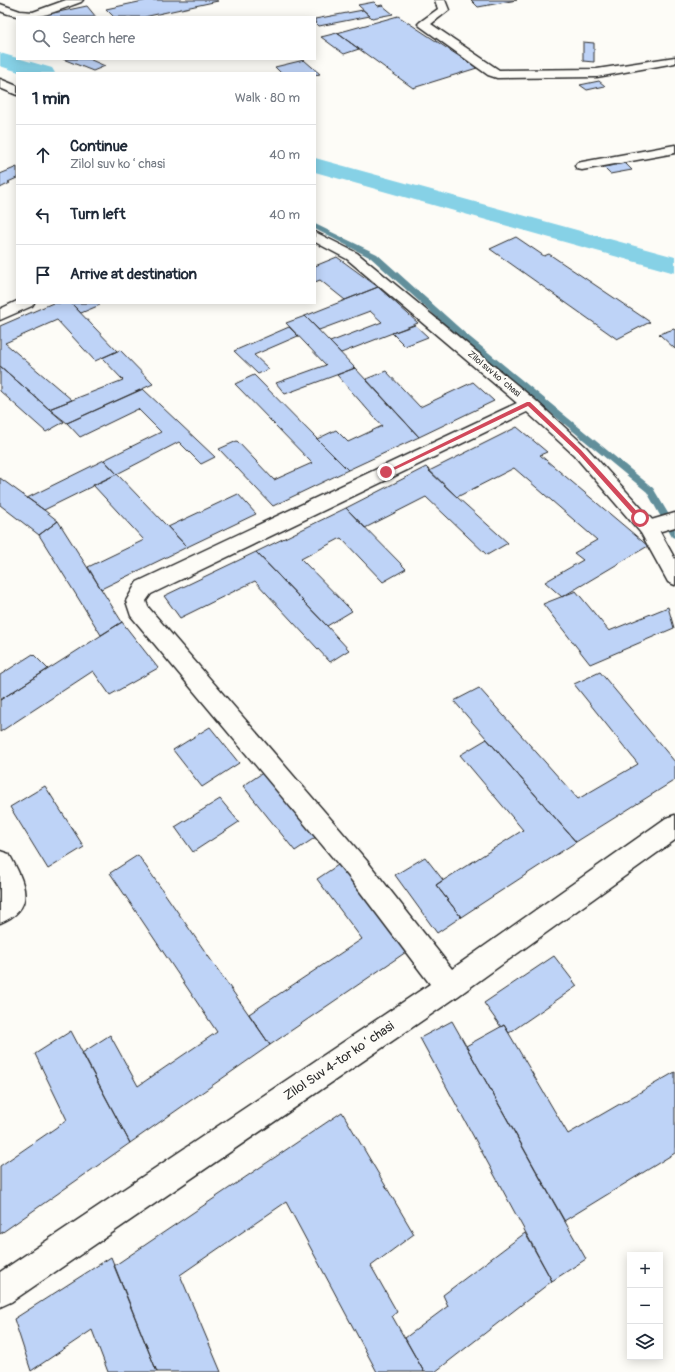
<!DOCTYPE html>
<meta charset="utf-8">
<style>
:root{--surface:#fff;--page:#f6f6f7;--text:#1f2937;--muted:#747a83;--line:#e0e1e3}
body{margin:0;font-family:Pangolin,sans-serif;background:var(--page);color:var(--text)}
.controls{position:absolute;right:12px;bottom:12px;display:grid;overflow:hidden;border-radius:0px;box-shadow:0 2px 10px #0003}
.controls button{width:36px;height:36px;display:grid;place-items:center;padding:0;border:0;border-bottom:1px solid var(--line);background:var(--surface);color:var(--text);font:20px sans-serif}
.stop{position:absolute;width:12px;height:12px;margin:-9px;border:3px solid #d1495b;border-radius:50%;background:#fff}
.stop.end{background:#d1495b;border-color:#fff;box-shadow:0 1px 4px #0008}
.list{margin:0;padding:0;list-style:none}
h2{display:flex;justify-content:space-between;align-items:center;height:52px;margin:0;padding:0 16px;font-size:17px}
h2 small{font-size:13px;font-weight:400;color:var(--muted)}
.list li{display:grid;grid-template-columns:26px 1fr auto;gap:12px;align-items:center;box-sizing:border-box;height:60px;padding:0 16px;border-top:1px solid var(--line)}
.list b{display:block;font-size:15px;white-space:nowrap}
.list p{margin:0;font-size:13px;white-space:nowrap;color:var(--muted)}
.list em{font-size:13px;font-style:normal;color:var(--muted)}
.icon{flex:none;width:22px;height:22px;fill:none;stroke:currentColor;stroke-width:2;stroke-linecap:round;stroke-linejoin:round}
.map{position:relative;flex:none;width:675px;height:1372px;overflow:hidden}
.search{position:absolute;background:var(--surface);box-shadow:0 2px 10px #0003;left:16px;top:16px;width:300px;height:44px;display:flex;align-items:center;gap:10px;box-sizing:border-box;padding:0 14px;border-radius:0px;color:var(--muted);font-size:15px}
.panel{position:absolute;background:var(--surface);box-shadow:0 2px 10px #0003;left:16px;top:72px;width:300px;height:232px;border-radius:0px}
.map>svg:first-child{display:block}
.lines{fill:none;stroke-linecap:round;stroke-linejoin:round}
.stream{fill:#628f9b;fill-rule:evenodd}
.canal{fill:#86d1e6;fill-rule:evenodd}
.building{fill:#bed3f7;stroke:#2b2b2b}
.lane-casing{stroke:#2b2b2b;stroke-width:3}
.street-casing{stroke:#2b2b2b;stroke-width:3}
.lane{fill:#fdfcf7;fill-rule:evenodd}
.street{fill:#fdfcf7;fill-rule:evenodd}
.route{fill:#d1495b}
.labels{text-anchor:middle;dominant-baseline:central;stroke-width:4;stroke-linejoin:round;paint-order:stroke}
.far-street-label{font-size:9px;fill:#2b2b2b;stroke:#fdfcf7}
.near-street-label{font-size:13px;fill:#2b2b2b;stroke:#fdfcf7}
</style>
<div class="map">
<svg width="675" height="1372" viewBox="0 0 675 1372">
<rect width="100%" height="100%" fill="#fdfcf7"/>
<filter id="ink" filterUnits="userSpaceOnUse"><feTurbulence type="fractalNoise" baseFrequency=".025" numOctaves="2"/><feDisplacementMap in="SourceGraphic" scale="8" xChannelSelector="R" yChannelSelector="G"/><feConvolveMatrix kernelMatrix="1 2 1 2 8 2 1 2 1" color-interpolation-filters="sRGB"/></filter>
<g filter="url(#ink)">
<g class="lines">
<!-- stream -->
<path class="stream" d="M315 224 377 254 466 334 653 488 675 525V538L672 537 647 492 460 338 371 258 315 229Z"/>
<!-- canal -->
<path class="canal" d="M0 53 52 68 55 73H22L0 66Z
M315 158 675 257V273L315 172Z"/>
</g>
<!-- building -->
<path class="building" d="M148 0H216L218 1 144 17H114L106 9Z
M471 0H517L478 7Z
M374 2 378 6 382 5 393 14 372 18 358 5Z
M87 6 96 17H40L39 16Z
M363 10 370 16 319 26 315 22V19Z
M398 16 477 68 413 88 337 33Z
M337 33 359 49 344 54 321 37Z
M583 42 594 43V62L583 61Z
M63 59H89L105 66 93 71Z
M304 60 320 74 315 75V73H281L275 67Z
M599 81 605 86 587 90 580 85Z
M625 163 632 170 610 174 603 167Z
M17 167V178L8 182 10 183 0 188V174Z
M516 237 544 256 549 254 650 322 617 339 490 249Z
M337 257 378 287 345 300 320 280 315 282V266Z
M378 287 418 323 341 353 330 342 382 322 370 311 319 330 305 316Z
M53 303H71L117 351 95 361 57 320 5 343 72 400 49 409 0 366V326Z
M71 303H97L100 305 81 313Z
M305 316 355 368 285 394 276 383 326 365 286 323Z
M415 325 428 337 405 346 392 333Z
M289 327 298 336 254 355 269 369 258 374 234 351Z
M674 329 675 330V349L659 334Z
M120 350 153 384 67 423 49 409 123 380 102 358Z
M0 366 49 409 64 422 46 432 0 391Z
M355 368 419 437 348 470 317 439 336 430 348 442 382 426 337 375Z
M386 371 420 407 473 382 494 401 419 437 366 379Z
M254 375 317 439 348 470 273 506 219 449 237 441 274 480 312 463 235 384Z
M143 389 215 457 201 464 179 442 117 474 104 460 161 432 138 409 80 437 67 423Z
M517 427 547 452 540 455 648 546 562 597 545 582 583 560 574 553 597 540 514 468 457 497 429 471Z
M104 460 117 474 44 510 27 498Z
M426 467 457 497 508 543 487 555 426 497 365 528 346 508Z
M117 474 187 547 101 589 88 567 144 540 93 485Z
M0 478 44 510 58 521 39 535 0 505Z
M238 494 256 514 187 547 168 527Z
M346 508 406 569 383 582 341 538 301 559 352 611 327 626 256 552Z
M58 521 122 622 101 635 39 535Z
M256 552 327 626 349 650 330 662 255 581 180 618 164 596Z
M576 591 609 631 668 607 674 628 590 664 543 604Z
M122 622 158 668 110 695 93 671 0 732V700Z
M33 654 48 669 0 700V675Z
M600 672 675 762V780L576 842 454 701 479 688 578 799 638 764 574 684Z
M210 727 239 763 202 787 173 750Z
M487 739 576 842 461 917 436 885 523 830 460 755Z
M267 770 319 835 295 851 243 786Z
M45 786 84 847 48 869 10 807Z
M220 799 239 822 193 852 175 827Z
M138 855 270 1045 130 1143 82 1053 110 1035 138 1086 217 1032 110 873Z
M425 857 443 880 436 885 461 917 437 933 395 875Z
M341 863 409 950 270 1045 249 1014 362 939 317 879Z
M554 956 577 986 509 1033 504 1025 501 1027 484 1003Z
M452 1021 586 1259 552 1281 420 1038Z
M504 1025 568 1134 675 1072V1153L564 1221 466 1046Z
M71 1031 130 1143 0 1234V1166L67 1120 35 1054Z
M342 1112 414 1234 371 1266 397 1312 392 1316 424 1372H377L286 1202 180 1275 221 1372H157L114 1266Z
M525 1233 552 1281 435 1372H424L405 1338 448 1306 443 1295Z
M111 1257 157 1372H108L92 1330 31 1371 14 1319Z"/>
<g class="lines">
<defs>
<path id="lane" d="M435 0H445L449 10 431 24 499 70 597 69 675 57V63L597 77 497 78 488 75 420 26 418 24 420 22 438 9Z
M675 145V153L582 170 577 169 575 166 577 163 582 162Z
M675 513V527L648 535 641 533 639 528 641 523Z"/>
<path id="street" d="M66 0H83L81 2C51 13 32 24 0 11V4L20 11 33 12Z
M0 79 17 86V95L0 88Z
M315 232 357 253 535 400 586 447 655 523 675 559V585L668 582 641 533 574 455 527 412 151 594 146 601 148 607 367 861 452 969 666 818 675 815V840L458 996 11 1302 0 1307V1272L430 984 349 877 131 616 126 601 137 582 517 403 347 259 315 242Z
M17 301V303H34L32 306 0 320V309Z
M0 851 9 854C24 881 38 908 0 923Z"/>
</defs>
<!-- lane casing -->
<use href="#lane" class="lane-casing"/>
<!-- street casing -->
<use href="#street" class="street-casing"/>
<!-- lane -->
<use href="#lane" class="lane"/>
<!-- street -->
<use href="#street" class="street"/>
</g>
</g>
<!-- route -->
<path class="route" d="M527 402H530L581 450 642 517V520H638L578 453 528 406 388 473 384 472Z"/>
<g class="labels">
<!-- far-street labels -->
<g class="far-street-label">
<text transform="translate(494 374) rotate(40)">Zilol suv koʻchasi</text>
</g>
<!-- near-street labels -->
<g class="near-street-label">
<text transform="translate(339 1061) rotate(-34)">Zilol Suv 4-tor koʻchasi</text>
</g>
</g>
</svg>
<div class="controls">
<button>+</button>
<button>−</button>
<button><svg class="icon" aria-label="layers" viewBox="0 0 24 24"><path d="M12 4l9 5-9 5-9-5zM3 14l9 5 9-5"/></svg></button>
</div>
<div class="stop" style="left:640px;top:518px"></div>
<div class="stop end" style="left:386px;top:472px"></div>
<div class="search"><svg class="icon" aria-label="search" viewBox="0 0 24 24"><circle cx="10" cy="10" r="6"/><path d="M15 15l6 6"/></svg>Search here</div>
<section class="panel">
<h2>1 min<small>Walk · 80 m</small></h2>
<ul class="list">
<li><svg class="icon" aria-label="ahead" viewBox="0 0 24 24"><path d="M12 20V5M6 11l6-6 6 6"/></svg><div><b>Continue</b><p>Zilol suv koʻchasi</p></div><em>40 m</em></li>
<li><svg class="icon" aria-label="left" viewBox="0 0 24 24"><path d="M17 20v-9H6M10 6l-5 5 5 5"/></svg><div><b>Turn left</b></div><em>40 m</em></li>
<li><svg class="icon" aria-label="arrive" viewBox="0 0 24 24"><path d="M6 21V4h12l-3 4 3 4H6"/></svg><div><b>Arrive at destination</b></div></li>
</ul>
</section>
</div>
